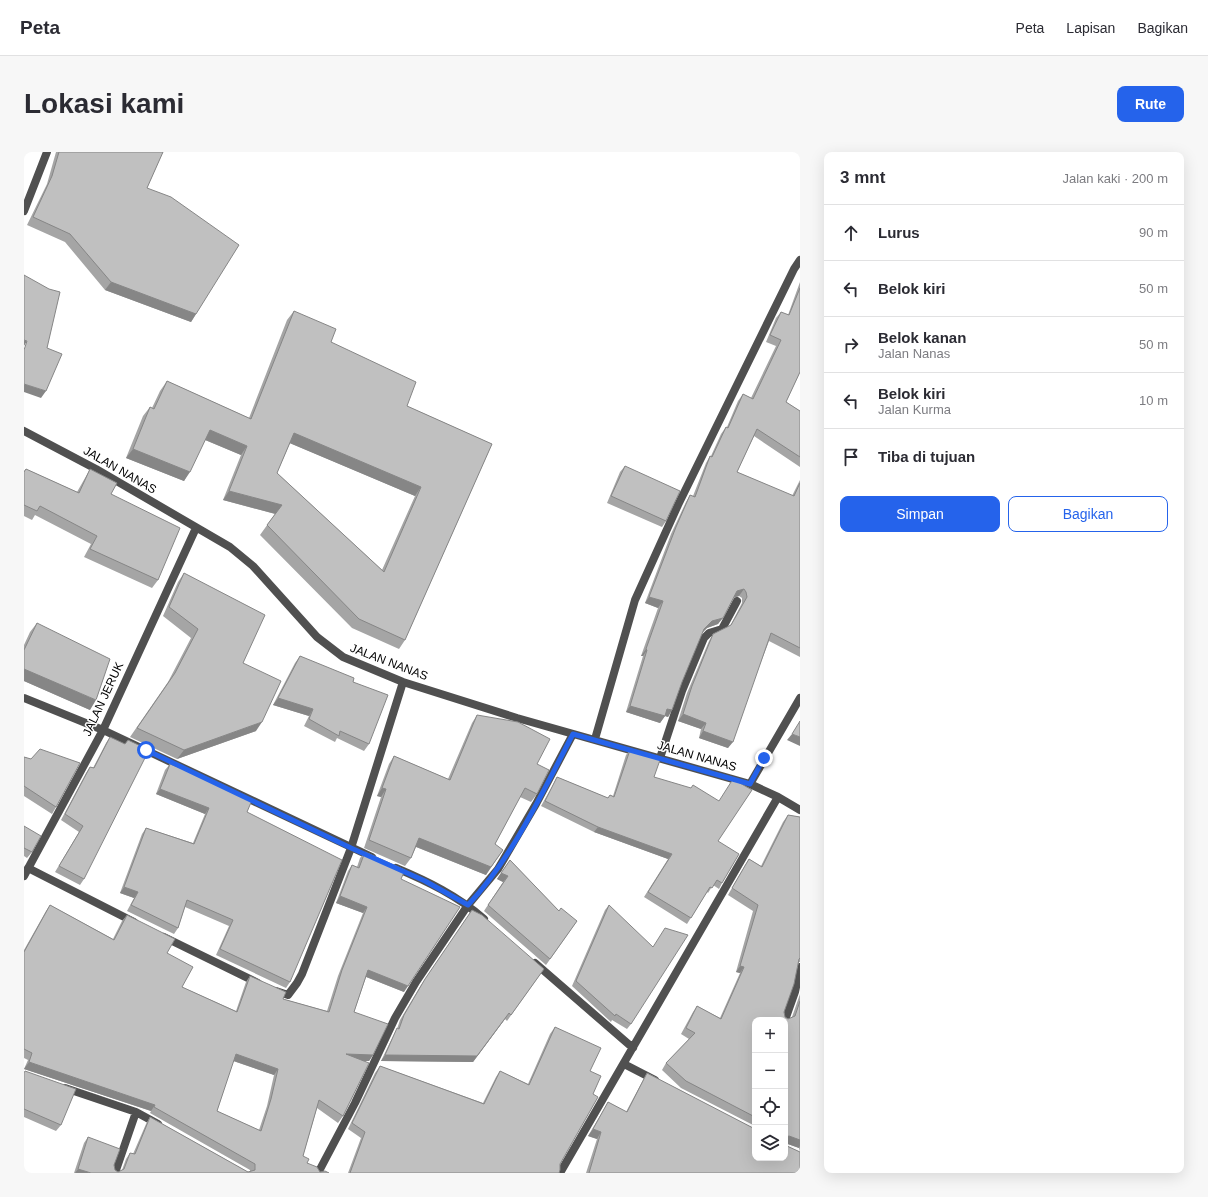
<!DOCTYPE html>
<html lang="id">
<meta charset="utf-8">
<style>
:root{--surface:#fff;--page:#f7f7f7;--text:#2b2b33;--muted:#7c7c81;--line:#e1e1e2;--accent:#2563eb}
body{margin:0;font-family:Arial,sans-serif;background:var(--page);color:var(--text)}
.controls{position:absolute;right:12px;bottom:12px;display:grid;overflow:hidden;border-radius:8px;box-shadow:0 4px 16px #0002}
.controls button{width:36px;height:36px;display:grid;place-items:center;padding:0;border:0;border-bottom:1px solid var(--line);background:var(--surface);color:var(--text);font:20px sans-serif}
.stop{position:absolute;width:12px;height:12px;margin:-9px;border:3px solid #2563eb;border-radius:50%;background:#fff}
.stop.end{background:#2563eb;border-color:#fff;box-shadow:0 1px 4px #0008}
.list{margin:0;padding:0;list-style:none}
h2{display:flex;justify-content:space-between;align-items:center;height:52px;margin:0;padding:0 16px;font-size:17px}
h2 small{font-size:13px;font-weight:400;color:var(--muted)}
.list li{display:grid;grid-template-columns:26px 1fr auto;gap:12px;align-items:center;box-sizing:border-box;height:56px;padding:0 16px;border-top:1px solid var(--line)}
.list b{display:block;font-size:15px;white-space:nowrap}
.list p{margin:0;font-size:13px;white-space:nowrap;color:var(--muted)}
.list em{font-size:13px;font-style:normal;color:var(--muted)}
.actions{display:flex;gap:8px;padding:12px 16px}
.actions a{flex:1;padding:9px 0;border:1px solid var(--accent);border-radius:8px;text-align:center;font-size:14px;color:var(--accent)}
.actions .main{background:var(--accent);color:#fff}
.icon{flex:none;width:22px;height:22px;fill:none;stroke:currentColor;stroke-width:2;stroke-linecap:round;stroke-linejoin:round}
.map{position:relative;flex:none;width:776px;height:1021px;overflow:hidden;border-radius:8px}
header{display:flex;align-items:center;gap:24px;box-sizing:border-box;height:56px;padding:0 20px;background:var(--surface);border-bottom:1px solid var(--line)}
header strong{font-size:19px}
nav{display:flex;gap:22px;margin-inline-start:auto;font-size:14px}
.intro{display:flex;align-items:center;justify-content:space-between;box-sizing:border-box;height:96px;padding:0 24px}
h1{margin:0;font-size:28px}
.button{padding:10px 18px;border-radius:8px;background:var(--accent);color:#fff;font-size:14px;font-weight:700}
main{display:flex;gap:24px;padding:0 24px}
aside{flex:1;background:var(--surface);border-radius:8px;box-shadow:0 4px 16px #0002}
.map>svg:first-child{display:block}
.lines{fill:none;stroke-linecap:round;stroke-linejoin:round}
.street{stroke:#505050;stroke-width:8}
.wall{fill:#a5a5a5;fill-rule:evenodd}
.shaded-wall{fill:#868686}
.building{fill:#c0c0c0;stroke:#868686;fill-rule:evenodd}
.route{stroke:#2563eb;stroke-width:5}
.labels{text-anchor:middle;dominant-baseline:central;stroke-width:3;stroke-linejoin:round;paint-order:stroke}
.street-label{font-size:12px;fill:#000;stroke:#fff}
</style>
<header>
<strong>Peta</strong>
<nav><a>Peta</a><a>Lapisan</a><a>Bagikan</a></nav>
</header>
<div class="intro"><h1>Lokasi kami</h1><a class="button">Rute</a></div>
<main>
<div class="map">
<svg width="776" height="1021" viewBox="0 0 776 1021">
<rect width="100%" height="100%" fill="#fff"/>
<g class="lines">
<!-- street -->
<path class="street" d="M0 59 23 0
M0 279 72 317 206 395 229 414 293 485 319 505 379 530 493 566 726 632 754 645 776 658
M0 546 79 578 348 705
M571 587 611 448 654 353 770 117 776 108
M636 606 658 539 680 486 685 481 698 477 713 449
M726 632 776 546
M4 716 110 770
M372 716C403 729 434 744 460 767
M0 724 79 578 172 376
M140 785 234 831
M511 811 609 896
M252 839 264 843 273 831 278 822 327 696 379 530
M761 868 771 840 776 815
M600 912 631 928
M41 936 112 960 134 972
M91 1021 112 960
M294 1021 331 951 371 866 392 830 444 753 474 717 512 652 549 582
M536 1021 754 645"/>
</g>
<!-- wall -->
<path class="wall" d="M32 0H139L123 36 172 162 167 170 81 138 41 90 3 73 23 32Z
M776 130V220L762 250 776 259V315L730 284 713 320 768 344 776 328V505L745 489 704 596 675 586 677 577 654 569 663 541 685 489 689 482 706 474 718 451V446L715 444 710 446 694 472 683 476 678 481 658 530 648 558 644 565 641 564 636 571 602 560 619 504H617L634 456 621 451 647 382 662 350 666 343 669 344 682 311 686 304H687L697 282 702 275H703L714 249 719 242 727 246 752 194 742 190 752 166 757 160 764 163Z
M270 159 307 190 383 254 468 292 381 488 375 497 328 476 236 383 251 362 199 348 217 303 181 288 160 329 102 306 119 264 126 255 128 256 136 239 143 229 225 266 263 168ZM266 291 391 344 358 418 253 321Z
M601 314 642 369 638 375 583 351 596 320Z
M2 317 53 340 61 326 66 317 87 342 134 428 128 436 60 405 67 392 11 363 8 368 0 364V319Z
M160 421 219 511 232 579 153 607 106 585 144 530 167 486 139 464 154 430Z
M13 471 66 558 0 529V493L6 480Z
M276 504 329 530 345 592 340 599 313 586 311 590 280 574 285 564 249 553 271 511Z
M453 563 513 612V642L507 650 496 645 471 692 462 723 392 695 387 706 381 714 340 696 357 645 353 644 365 612 370 604 424 627 448 571Z
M86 585 60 727 56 733 31 720 55 680 37 668 62 621 66 615 69 616 82 591Z
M606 598 630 625 694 689 698 731 695 737 689 733 684 741 683 740 663 772 620 745 644 707 570 680 517 654 530 631 533 625 584 646 586 643 589 644 602 603Z
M0 605 7 607 32 655 28 662 0 644Z
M146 612 192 633 223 660 266 830 262 836 192 803 205 774 161 755 154 776 150 782 103 759 110 746 96 741 118 682 122 676 169 691 181 662 132 642 141 618Z
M764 663 776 665V810H775L760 860 761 865 764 867 768 865 776 842V1021H562L573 987 564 984 580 957 584 950 602 960 619 928 623 921 763 994 776 1000 775 996 761 991 731 868V974L657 936 638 918 642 911 665 887 657 882 669 860 673 854 696 866 716 821 712 820 729 759 704 743 721 713 725 707 737 714 759 670Z
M0 674 8 700 3 706 0 704Z
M341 700 377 727 380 840 342 825 330 860 349 903 345 909H340L319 964 314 971 293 956 279 1004 283 1011 296 1020 305 1021H50L60 991 64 985 90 1013 91 1018 94 1020 98 1018 102 1007 106 1001 109 1002 122 972 126 965 224 1020 226 1019V1018L126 961 127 959 0 917 4 908 0 906V798L22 759 26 753 89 787 98 769 103 763 143 801 158 835 212 859 222 830 226 824 259 847 303 859 314 824 339 761 312 751 324 719 328 713 333 715 336 706ZM209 909 250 923 243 954 235 978 193 959Z
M486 708 535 759 553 769 522 813 460 759 479 730 473 727Z
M585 753 607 872 603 877 588 868 587 870 548 834 581 758Z
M448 758 520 817 483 869 481 867 449 910 357 909 370 882 373 877 376 868 397 833Z
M531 875 566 919 536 1012 535 1021H324L337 986 324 977 351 921 356 914 459 951 472 925 476 919 504 932 526 882Z
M0 921 37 973 32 979 0 965Z"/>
<!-- shaded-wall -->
<path class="shaded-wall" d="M87 130 172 162 167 170 81 138Z
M0 188 3 189 0 194Z
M0 232 22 239 17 246 0 240Z
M186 278 223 294 217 303 179 287Z
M270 281 397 335 391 344 263 290Z
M109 297 166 320 160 329 102 306Z
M205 339 258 353 252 362 199 348Z
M720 437 715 444 708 446 713 439Z
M625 445 639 449 634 456 621 451Z
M699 466 694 472 683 476 675 484 680 477 688 469Z
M622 497 623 498 619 504H617Z
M0 517 72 548 66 558 0 529Z
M254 546 289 557 285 564 249 553Z
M606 554 643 557 648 558 644 565 641 564 636 571 602 560Z
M659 562 682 571 677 577 654 569Z
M238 570 232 579 153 607 160 598Z
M679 579 709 590 704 596 675 586Z
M768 582 776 585V594L763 588Z
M358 636 362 637 357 645 353 644Z
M136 637 185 656 181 662 132 642Z
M574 675 648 702 644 707 570 680Z
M395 686 479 698 462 723 390 694Z
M477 721 484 724 479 730 473 727Z
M100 735 114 740 110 746 96 741Z
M316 744 343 755 339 761 312 751Z
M716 814 720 815 716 821 712 820Z
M344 818 384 834 380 840 340 824Z
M481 867 449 910 357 909 361 903Z
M212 902 254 917 250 923 207 908Z
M322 902 349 903 345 909H318Z
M5 910 131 953 127 959 0 917Z
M569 977 577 980 573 987 564 984Z
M765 984 776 988V994L775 996 761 991V987L762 985Z
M54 1017 67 1021H51Z"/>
<!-- building -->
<path class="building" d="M35 0H139L123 36 147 45 215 93 172 162 87 130 46 82 9 65 28 24Z
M0 123 25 137 36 140 23 196 38 202 22 239 0 232V198L3 189 0 188Z
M776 136V220L762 250 776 259V305L733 277 713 320 770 344 776 331V496L747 481 709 590 679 579 682 571 659 562 668 534 689 482 707 473 723 445 722 440 720 437 713 439 699 466 688 469 680 477 658 530 648 558 643 557 641 564 606 554 623 498 622 497 639 449 625 445 652 375 666 343 671 345 686 304 688 305 702 275 704 276 719 242 729 247 757 188 746 183 757 160 765 163Z
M270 159 312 177 307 190 392 230 383 254 468 292 381 488 335 467 243 373 258 353 205 339 223 294 186 278 166 320 109 297 126 255 130 257 143 229 227 267ZM270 281 397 335 360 420 253 321Z
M601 314 656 339 642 369 587 344Z
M2 317 55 341 66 317 93 331 87 342 156 376 134 428 66 397 73 384 16 354 13 359 0 353V320Z
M160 421 241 463 219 511 257 529 238 570 160 598 113 576 151 521 174 477 145 455Z
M13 471 86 507 72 548 0 517V498Z
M276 504 330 526 329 530 364 543 345 592 316 579 315 584 285 567 289 557 254 546Z
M453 563 494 570 526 587 513 612 525 618 513 642 501 636 471 692 479 698 467 715 395 686 387 706 345 688 362 637 358 636 370 604 426 628Z
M776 569V585L768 582Z
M86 585 101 592 104 588 125 598 60 727 35 714 59 674 41 662 66 615 70 616Z
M16 597 56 611 32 655 0 634V605L7 607Z
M606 598 636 608 630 625 667 636 669 633 695 649 709 627 728 638 694 689 715 702 698 731 693 728 688 736 686 735 667 766 624 740 648 702 574 675 521 649 533 625 584 646 586 643 590 645Z
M146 612 193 630 192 633 228 648 223 660 318 708 266 830 196 797 209 768 163 748 154 776 107 753 114 740 100 735 122 676 170 692 185 656 136 637Z
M764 663 776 665V806L775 807 770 832 760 860 761 865 764 867 771 864 776 849V988L765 984 762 985 761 988V868H731V965L662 929 642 911 671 881 662 876 673 854 697 867 720 815 716 814 734 753 708 736 725 707 738 715Z
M0 674 17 684 8 700 0 696Z
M341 700 381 718 377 727 436 755 384 834 344 818 330 860 364 872 349 903 322 902 345 911 319 964 295 948 279 1004 285 1007 283 1011 293 1015 296 1020 301 1019 305 1021H67L54 1017 64 985 96 997 90 1013 91 1018 94 1020 100 1017 106 1001 111 1002 126 965 224 1020 231 1018V1012L130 955 131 953 5 910 8 901 0 897V800L26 753 90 788 103 763 151 787 143 801 169 815 158 835 213 860 226 824 262 840 259 847 305 860 318 818 343 755 316 744 328 713 335 716ZM212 902 254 917 247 947 237 979 193 959Z
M486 708 535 759 537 756 553 769 526 807 464 753 484 724 477 721Z
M585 753 629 795 641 776 664 783 607 872 592 862 591 864 552 829Z
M448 758 458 763 520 817 487 863 485 861 453 904 361 903 373 876 375 877 380 863 401 827Z
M531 875 577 896 566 919 577 924 569 942 574 945 536 1012V1018L535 1021H326L341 980 328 971 356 914 460 952 476 919 505 933Z
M1 919 52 937 37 973 0 957V921Z
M623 921 731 977V1006H761V991L763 994 776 1000V1021H565L577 980 569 977 584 950 603 960Z"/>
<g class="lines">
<!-- route -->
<path class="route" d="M122 598 327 696 401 729 444 753C489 705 518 641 549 582L726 632 740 606"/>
</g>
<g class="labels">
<!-- street labels -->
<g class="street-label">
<text transform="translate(96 318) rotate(30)">JALAN NANAS</text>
<text transform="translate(365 510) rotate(21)">JALAN NANAS</text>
<text transform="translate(79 547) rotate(-65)">JALAN JERUK</text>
<text transform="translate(673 604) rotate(16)">JALAN NANAS</text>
</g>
</g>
</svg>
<div class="controls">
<button>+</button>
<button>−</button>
<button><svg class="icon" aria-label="locate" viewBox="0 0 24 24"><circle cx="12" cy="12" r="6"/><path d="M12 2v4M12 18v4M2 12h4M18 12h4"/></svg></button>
<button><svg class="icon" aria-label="layers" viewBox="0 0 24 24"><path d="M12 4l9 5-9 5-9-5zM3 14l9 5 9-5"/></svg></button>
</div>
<div class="stop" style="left:122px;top:598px"></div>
<div class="stop end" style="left:740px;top:606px"></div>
</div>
<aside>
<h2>3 mnt<small>Jalan kaki · 200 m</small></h2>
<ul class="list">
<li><svg class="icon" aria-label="ahead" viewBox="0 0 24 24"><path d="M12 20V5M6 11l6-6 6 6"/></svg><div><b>Lurus</b></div><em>90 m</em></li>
<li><svg class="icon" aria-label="left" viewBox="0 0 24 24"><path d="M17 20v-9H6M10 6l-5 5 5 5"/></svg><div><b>Belok kiri</b></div><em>50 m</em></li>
<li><svg class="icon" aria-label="right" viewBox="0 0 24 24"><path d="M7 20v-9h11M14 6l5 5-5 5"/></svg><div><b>Belok kanan</b><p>Jalan Nanas</p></div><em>50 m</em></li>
<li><svg class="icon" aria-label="left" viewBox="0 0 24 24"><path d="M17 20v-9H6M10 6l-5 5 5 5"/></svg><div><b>Belok kiri</b><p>Jalan Kurma</p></div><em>10 m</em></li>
<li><svg class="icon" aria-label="arrive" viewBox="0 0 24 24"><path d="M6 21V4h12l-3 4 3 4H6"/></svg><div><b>Tiba di tujuan</b></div></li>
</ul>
<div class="actions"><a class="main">Simpan</a><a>Bagikan</a></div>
</aside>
</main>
